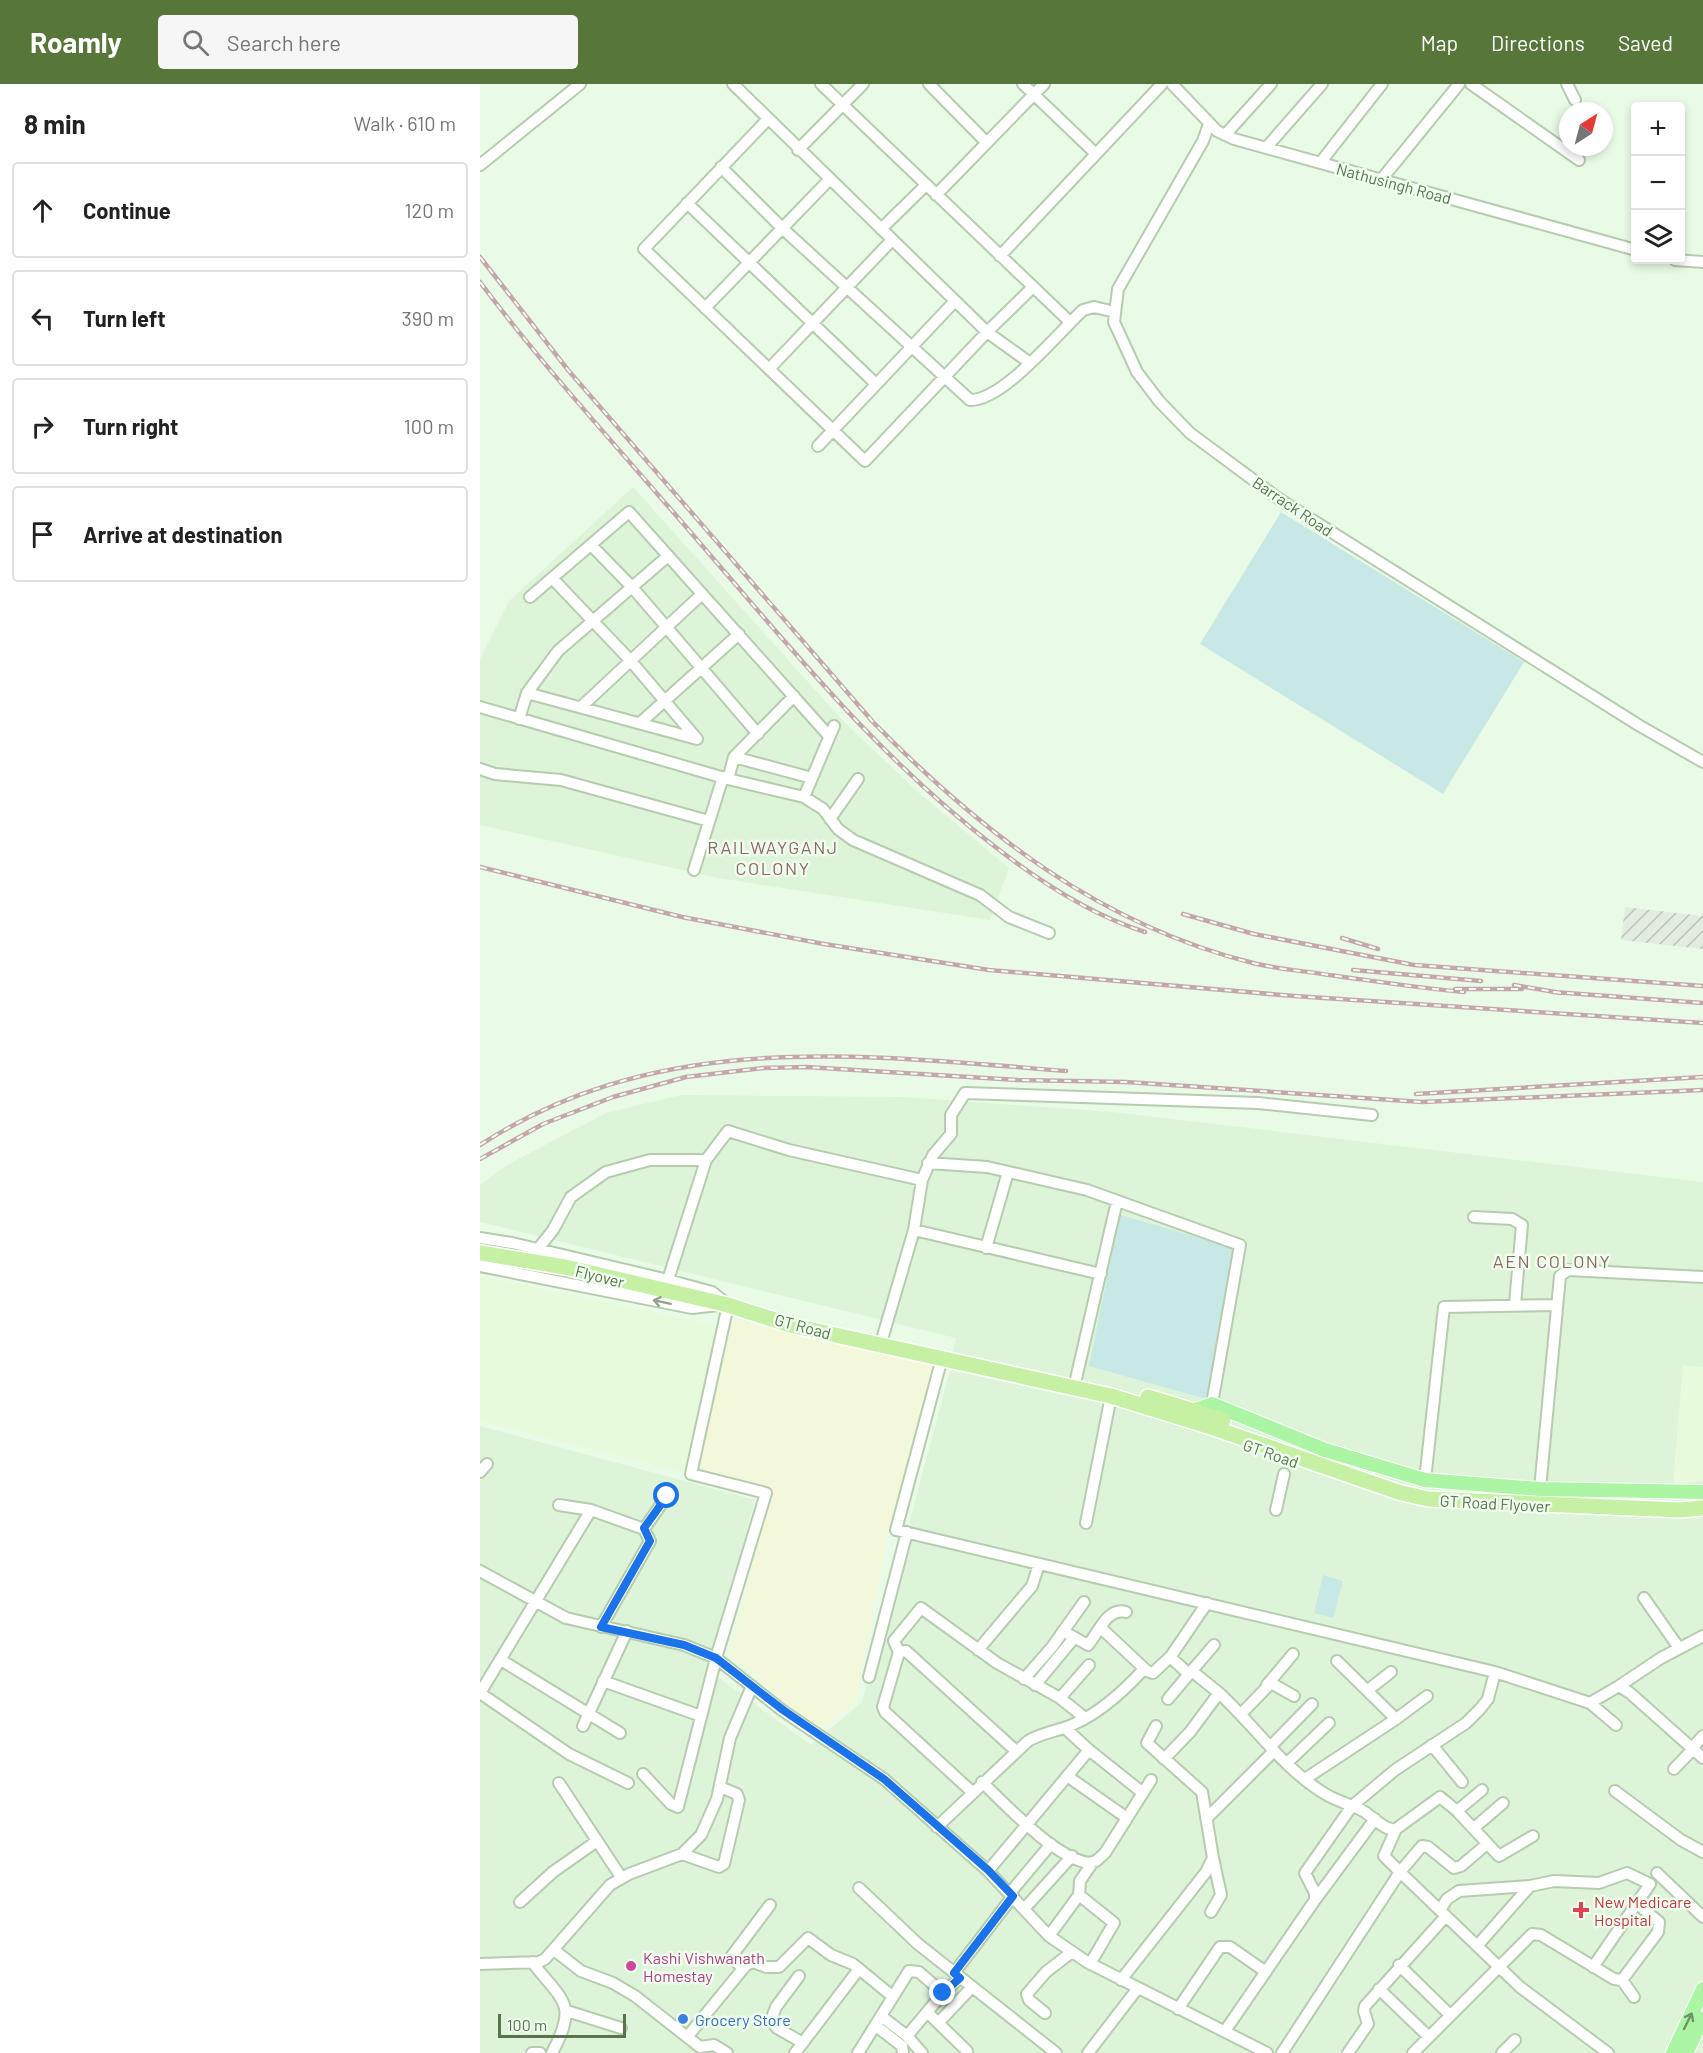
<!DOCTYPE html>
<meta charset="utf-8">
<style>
:root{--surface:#fff;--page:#f6f6f6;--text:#222;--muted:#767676;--line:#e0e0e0;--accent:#577639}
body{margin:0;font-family:Barlow,sans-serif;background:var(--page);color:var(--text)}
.controls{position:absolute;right:18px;top:18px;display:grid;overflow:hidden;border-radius:6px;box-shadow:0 3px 9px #0003}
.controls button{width:54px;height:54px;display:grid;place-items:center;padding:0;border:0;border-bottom:2px solid var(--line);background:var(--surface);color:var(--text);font:30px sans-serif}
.compass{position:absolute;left:1079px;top:18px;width:54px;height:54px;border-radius:50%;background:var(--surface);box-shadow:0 3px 9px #0003;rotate:36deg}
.scale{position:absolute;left:18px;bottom:15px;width:128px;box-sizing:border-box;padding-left:6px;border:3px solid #5b734d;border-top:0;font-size:16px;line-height:21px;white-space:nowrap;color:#5b734d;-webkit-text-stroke:4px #effeee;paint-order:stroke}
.stop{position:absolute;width:18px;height:18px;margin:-14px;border:4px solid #1a73e8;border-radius:50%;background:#fff}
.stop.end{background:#1a73e8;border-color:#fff;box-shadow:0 2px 6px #0008}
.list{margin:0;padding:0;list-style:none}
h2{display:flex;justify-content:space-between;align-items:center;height:78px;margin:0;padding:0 24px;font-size:26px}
h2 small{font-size:20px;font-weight:400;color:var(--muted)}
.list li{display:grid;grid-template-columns:39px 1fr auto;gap:18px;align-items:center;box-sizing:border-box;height:96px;margin:0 12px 12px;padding:0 12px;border:2px solid var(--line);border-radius:6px}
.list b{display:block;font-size:22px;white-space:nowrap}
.list em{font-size:20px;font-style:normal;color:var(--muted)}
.icon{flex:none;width:33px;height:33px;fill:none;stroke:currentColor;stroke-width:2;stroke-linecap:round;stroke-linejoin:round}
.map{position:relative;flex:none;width:1223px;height:1969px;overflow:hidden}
header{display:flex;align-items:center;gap:36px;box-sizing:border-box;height:84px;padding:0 30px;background:var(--accent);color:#fff}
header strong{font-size:28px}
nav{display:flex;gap:33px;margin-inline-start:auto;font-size:21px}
.search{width:420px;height:54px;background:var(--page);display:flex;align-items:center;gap:15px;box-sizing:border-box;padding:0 21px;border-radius:6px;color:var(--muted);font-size:22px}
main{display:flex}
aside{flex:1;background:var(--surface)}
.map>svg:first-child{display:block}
.residential{fill:#ddf4d9}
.commercial{fill:#e8fadc}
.industrial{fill:url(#industrial-furrows)}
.medical{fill:#f3f8db}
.pitch{fill:#c7e8e4}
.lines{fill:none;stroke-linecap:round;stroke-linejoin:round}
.minor-casing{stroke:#b6ccae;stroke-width:14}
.major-casing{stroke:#fff;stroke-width:16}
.highway-casing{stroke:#fff;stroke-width:18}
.minor{stroke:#fff;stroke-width:10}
.major{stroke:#abf5a5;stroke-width:14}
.highway{stroke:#c6f0a3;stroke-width:15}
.rail-casing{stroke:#c4a6ab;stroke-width:4.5}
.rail{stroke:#effeee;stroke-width:2;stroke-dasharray:7;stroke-linecap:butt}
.oneway{stroke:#94a48b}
.oneway2{stroke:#6f9463}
.route{stroke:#1a73e8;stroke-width:8}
.health-dot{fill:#e0444e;stroke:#effeee;stroke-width:2}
.hotel-dot{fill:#d1479c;stroke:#effeee;stroke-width:2}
.shop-dot{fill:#3f7fe0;stroke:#effeee;stroke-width:2}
.labels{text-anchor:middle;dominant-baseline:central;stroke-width:5;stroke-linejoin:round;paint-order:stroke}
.street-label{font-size:16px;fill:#5b734d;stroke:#effeee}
.health-label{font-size:16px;fill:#be3a42;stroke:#effeee;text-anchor:start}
.hotel-label{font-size:16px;fill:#b23c85;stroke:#effeee;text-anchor:start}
.shop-label{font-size:16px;fill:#366cbe;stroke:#effeee;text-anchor:start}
.neighbourhood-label{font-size:18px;letter-spacing:1.5px;fill:#8f6566;stroke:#effeee}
</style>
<header>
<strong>Roamly</strong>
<div class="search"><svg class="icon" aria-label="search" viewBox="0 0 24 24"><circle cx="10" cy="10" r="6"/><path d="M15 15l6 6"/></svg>Search here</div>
<nav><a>Map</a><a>Directions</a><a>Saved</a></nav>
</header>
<main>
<aside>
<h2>8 min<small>Walk · 610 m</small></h2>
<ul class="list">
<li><svg class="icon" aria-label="ahead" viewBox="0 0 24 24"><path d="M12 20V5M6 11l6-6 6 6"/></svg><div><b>Continue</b></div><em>120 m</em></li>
<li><svg class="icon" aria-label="left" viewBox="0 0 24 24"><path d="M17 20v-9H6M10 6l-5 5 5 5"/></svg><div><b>Turn left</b></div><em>390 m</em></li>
<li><svg class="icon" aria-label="right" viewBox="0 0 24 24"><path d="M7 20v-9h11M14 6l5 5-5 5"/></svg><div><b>Turn right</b></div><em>100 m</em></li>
<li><svg class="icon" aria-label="arrive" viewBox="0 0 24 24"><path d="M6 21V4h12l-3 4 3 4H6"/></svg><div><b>Arrive at destination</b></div></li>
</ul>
</aside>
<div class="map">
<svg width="1223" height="1969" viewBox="0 0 1223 1969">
<defs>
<pattern id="industrial-furrows" width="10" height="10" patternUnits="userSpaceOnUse" patternTransform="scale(1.5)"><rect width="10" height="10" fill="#e3ece1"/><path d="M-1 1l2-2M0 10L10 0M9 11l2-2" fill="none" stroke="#bbc4b9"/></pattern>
</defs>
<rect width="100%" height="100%" fill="#e9fbe7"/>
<!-- residential -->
<path class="residential" d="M153 403 364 638 439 709 529 784 510 836 238 794 0 741V575L29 517Z
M201 1011 425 1013 633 1028 1223 1098V1969H0V1342L275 1416 228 1586 331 1661 382 1618 470 1286 476 1254 0 1138V1101L27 1081 126 1029Z"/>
<!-- commercial -->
<path class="commercial" d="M0 1192 240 1242 211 1390 0 1337Z
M1203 1281 1223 1283V1397L1193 1400Z"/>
<!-- industrial -->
<path class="industrial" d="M1145 823 1223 832V865L1141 856Z"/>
<!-- medical -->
<path class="medical" d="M253 1236 395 1263 456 1277 407 1453 376 1616 346 1642 337 1646 249 1570 293 1406 217 1387Z"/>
<!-- pitch -->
<path class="pitch" d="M801 428 1044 578 963 710 720 560Z
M640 1131 756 1164 726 1315 609 1282Z
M843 1491 863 1497 853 1534 834 1529Z"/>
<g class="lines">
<defs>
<path id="minor" d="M253 0 507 248 550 279
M341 0 590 238
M449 0 506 58
M543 0 616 70
M692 0 737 47 754 55 1156 166
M991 0 1099 76
M1087 0 1095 16
M288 35 164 165 385 377 507 248 553 203
M729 40 723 57 638 205 634 238 657 288 679 317 710 349 799 415 1160 642 1223 678
M745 51 791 0
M786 64 842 0
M318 66 383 0
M840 79 902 0
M0 81 100 0
M241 83 302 144 490 316C523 317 578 249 603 226L614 223 635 228
M901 96 979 0
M456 111 564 0
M207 119 395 299
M401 145 446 101
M520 172 682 0
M1195 176 1223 178
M225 224 349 96
M289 285 412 156
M338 362 475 217
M111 461 152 503 278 650
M72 494 150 576 217 655
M50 513 149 428 349 652
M47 609 217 655
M0 623 248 695 324 713 343 725 358 745 373 756 500 811 529 833 569 849
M101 623 222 510
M39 635 47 609 78 567 188 472
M160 639 259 550
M254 673 332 694
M0 685 15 690 81 696 229 737
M248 695 254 673 314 612
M324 713 354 642
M350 735 378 695
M214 786 243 693
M448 1079 507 1083 607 1106 760 1161 732 1320
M442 1096 453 1071 471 1050V1031L485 1009 778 1019 892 1031
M994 1133 1032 1135 1042 1141 1035 1220
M434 1146 621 1190
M0 1154 32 1159 188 1196 232 1208 248 1221 211 1390 286 1409 236 1574 198 1723 191 1720 163 1690
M506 1164 528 1088
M58 1165 73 1146 91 1113 126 1088 170 1076H226
M0 1182 212 1224 238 1221
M188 1196 226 1076 248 1047 309 1066 442 1096 434 1146 403 1252
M462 1274 416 1446 1015 1588 1110 1619 1139 1602 1150 1609 1223 1674
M596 1295 637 1117
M0 1388 7 1380
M945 1396 964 1223 1076 1221
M1060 1405 1080 1192 1088 1186 1223 1193
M79 1421 111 1426
M796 1426 804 1390
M606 1439 631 1312
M0 1487 86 1534 204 1561 236 1574 303 1627 404 1695 508 1787 569 1852 607 1878 787 1969
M1164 1514 1199 1564
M121 1543 170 1457 164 1445
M621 1544 667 1587 673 1589 691 1572 727 1519
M583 1547 608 1561C619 1548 627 1523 646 1528
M498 1566 552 1502 559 1480
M419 1568 414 1557 441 1524 517 1579 580 1614 605 1634
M690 1573 709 1590 734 1561
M21 1576 140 1649
M713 1588 739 1609
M389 1593 427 1448
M544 1595 572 1563 604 1518
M123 1597 221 1632
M555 1601 594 1554
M787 1601 813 1570
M1139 1602 1181 1574 1223 1552
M888 1606 911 1588
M0 1609 111 1426 164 1445 187 1412
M0 1609 89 1670 148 1699
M580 1614 609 1581
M688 1615 709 1590
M1110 1619 1136 1641
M761 1630 791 1599 814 1612
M916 1635 947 1612
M103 1642 147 1547
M585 1644 609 1666 663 1709
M952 1661 982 1698
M790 1663 832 1620
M1212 1664 1223 1652
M684 1675 710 1648 739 1609C775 1642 804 1686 847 1711 859 1718 873 1721 885 1728 894 1734 906 1748 916 1745L960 1713 977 1727 1019 1772 1053 1752
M807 1679 849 1639
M1194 1685 1213 1665
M587 1692 647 1734
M825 1695 916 1635 857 1577
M502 1698C527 1722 575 1774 609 1779L616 1777 625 1769 671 1696
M79 1699 141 1793
M491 1707 405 1628 403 1623 419 1568 426 1567 536 1667
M1135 1707 1201 1756 1223 1768
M977 1727 1002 1706
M727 1734 794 1667
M457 1743 548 1657C560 1650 571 1648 584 1644 614 1634 643 1608 664 1585
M994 1744 1023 1719
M916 1745 904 1772 920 1788 942 1762 948 1763 974 1784 981 1782 1007 1760
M202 1770 239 1783 244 1780 259 1716 257 1710 240 1703
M508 1787 609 1666
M1177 1789 1223 1833
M379 1804 438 1860 576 1969
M530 1809 571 1760
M599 1811 634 1839 610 1880
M835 1816 895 1735
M40 1818 73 1788 117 1757
M544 1825 592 1772
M960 1826 967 1815 979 1807 1050 1802
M731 1828 741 1811 733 1774
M569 1852 599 1811 600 1797 613 1778
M997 1862 1050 1802 1074 1797 1119 1799 1147 1789 1170 1800 1113 1883
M74 1866 101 1887 133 1899 155 1912 220 1963 234 1961 247 1969
M52 1878C84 1919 98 1919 72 1969
M0 1880 59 1878 65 1875 130 1801 149 1790 202 1770 221 1751 237 1715 250 1654 272 1602
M919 1881 970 1931
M263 1884 251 1873 290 1821
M474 1889 533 1812
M319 1892 296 1923 291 1936 297 1944 323 1959
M641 1896 726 1788 733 1774 722 1708 667 1659 676 1642
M1142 1896 1154 1913
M899 1905 949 1953
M698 1925 740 1863H750L786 1888
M87 1927 141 1944
M447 1928 487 1967
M565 1929 549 1916 547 1910 566 1888 592 1868
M401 1932 427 1952 442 1969
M459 1938 492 1903
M396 1942 422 1962 423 1969
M745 1947 835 1816V1809L825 1789 872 1722 915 1686 986 1639 1000 1625 1008 1615 1015 1588
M208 1952 266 1881 273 1878 286 1883H299L328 1854 351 1871 373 1880 412 1912
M427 1952 463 1909 480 1894
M52 1969H60
M315 1969 379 1885
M378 1969 429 1887 439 1888 463 1909
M608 1969 658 1904
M802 1969 920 1788 1040 1903 1128 1969
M868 1969 888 1940 884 1927 885 1922 966 1832
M933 1969 1052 1850 1061 1851 1134 1895 1142 1896 1178 1848 1179 1838 1156 1819
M1022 1969 1035 1956"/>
<path id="major" d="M715 1326 732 1320 845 1366 945 1396 1060 1405 1223 1408
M1193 1969 1223 1905
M1206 1969 1223 1934"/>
<path id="highway" d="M0 1169 85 1183 248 1221 310 1241 631 1312 728 1342 918 1408 948 1415 1199 1426 1223 1424
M668 1313 743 1336"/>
</defs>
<!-- minor casing -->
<use href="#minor" class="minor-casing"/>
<!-- major casing -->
<use href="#major" class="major-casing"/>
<!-- highway casing -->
<use href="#highway" class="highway-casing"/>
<!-- minor -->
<use href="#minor" class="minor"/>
<!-- major -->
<use href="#major" class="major"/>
<!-- highway -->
<use href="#highway" class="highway"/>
<defs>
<path id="rail" d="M0 173 88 286 393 638C501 748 620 841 773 879 797 885 824 887 849 891 894 897 939 904 984 908
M0 198C66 286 141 367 213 451 309 562 399 675 518 765 562 799 611 831 665 848
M0 783 202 833 344 860 509 886 814 912 1223 939
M703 830 774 850 934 881 1223 902
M862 854 898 865
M873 886 1001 897
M1034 901 1081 909
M975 905H1042
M1073 908 1223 919
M936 1010 1223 993
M0 1061C181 944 382 971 586 987
M0 1075 63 1040 133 1013 206 993 283 984 326 983 538 996 646 998 942 1018 1223 1006"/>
</defs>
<!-- rail casing -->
<use href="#rail" class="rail-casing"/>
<!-- rail -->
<use href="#rail" class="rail"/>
</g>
<!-- one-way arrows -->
<defs><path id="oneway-shaft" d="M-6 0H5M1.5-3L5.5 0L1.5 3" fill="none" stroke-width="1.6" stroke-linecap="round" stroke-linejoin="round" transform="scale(1.5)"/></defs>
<use class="oneway" href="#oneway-shaft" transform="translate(182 1218) rotate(-168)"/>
<use class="oneway2" href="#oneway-shaft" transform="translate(1208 1937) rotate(-64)"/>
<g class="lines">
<!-- route -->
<path class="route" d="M187 1412 164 1444 170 1457 121 1543 204 1561 236 1574 303 1626 404 1695 508 1786 533 1812 474 1889 480 1894 463 1909"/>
</g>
<!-- markers -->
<path class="health-dot" d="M1098 1817h6v6h6v6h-6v6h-6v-6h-6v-6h6z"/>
<circle class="hotel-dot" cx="151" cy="1882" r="6"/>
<circle class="shop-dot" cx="203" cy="1935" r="6"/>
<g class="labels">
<!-- street labels -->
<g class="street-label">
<text transform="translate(914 99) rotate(15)">Nathusingh Road</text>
<text transform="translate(813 422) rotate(34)">Barrack Road</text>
<text transform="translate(120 1192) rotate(14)">Flyover</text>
<text transform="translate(323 1242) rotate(15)">GT Road</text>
<text transform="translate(791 1369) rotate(19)">GT Road</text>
<text transform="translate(1015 1419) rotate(3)">GT Road Flyover</text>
</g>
<!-- health labels -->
<g class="health-label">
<text x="1114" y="1817">New Medicare<tspan x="1114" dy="18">Hospital</tspan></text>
</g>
<!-- hotel labels -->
<g class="hotel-label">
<text x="163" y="1873">Kashi Vishwanath<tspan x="163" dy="18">Homestay</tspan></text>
</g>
<!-- shop labels -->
<g class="shop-label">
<text x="215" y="1935">Grocery Store</text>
</g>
<!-- neighbourhood labels -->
<g class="neighbourhood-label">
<text x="293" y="763">RAILWAYGANJ<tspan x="293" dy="21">COLONY</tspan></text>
<text x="1072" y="1177">AEN COLONY</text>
</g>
</g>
</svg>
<div class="controls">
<button>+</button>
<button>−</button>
<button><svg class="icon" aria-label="layers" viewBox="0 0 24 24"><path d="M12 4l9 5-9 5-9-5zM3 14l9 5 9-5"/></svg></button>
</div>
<svg class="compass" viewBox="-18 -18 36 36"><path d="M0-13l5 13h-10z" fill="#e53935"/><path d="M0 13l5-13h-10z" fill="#767676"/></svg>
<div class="scale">100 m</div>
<div class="stop" style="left:187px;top:1412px"></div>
<div class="stop end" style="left:463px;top:1909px"></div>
</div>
</main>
